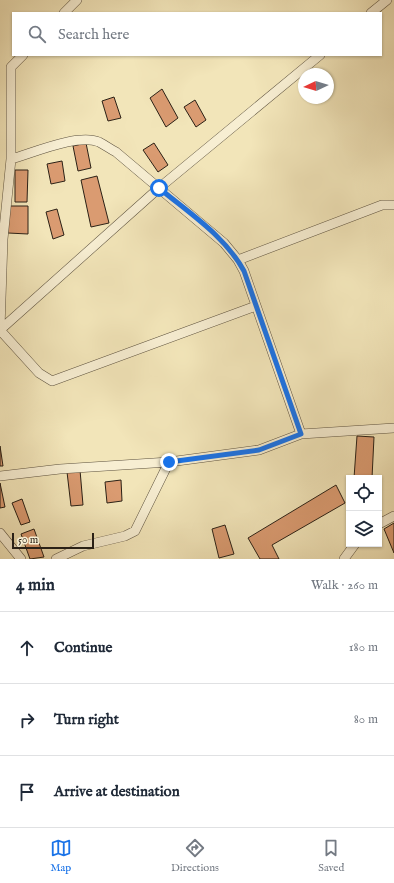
<!DOCTYPE html>
<meta charset="utf-8">
<style>
:root{--surface:#fff;--page:#f2f2f3;--text:#1f2937;--muted:#747a83;--line:#e0e1e3;--accent:#1a73e8}
body{margin:0;font-family:"IM FELL English",serif;background:var(--page);color:var(--text)}
.controls{position:absolute;right:12px;bottom:12px;display:grid;overflow:hidden;border-radius:0px;box-shadow:0 1px 3px #0004}
.controls button{width:36px;height:36px;display:grid;place-items:center;padding:0;border:0;border-bottom:1px solid var(--line);background:var(--surface);color:var(--text);font:20px sans-serif}
.compass{position:absolute;left:298px;top:68px;width:36px;height:36px;border-radius:50%;background:var(--surface);box-shadow:0 1px 3px #0004;rotate:266deg}
.scale{position:absolute;left:12px;bottom:10px;width:82px;box-sizing:border-box;padding-left:4px;border:2px solid #2b2116;border-top:0;font-size:11px;line-height:14px;white-space:nowrap;color:#2b2116;-webkit-text-stroke:3px #f7eed2;paint-order:stroke}
.stop{position:absolute;width:12px;height:12px;margin:-9px;border:3px solid #1a73e8;border-radius:50%;background:#fff}
.stop.end{background:#1a73e8;border-color:#fff;box-shadow:0 1px 4px #0008}
.list{margin:0;padding:0;list-style:none}
h2{display:flex;justify-content:space-between;align-items:center;height:52px;margin:0;padding:0 16px;font-size:17px}
h2 small{font-size:13px;font-weight:400;color:var(--muted)}
.list li{display:grid;grid-template-columns:26px 1fr auto;gap:12px;align-items:center;box-sizing:border-box;height:72px;padding:0 16px;border-top:1px solid var(--line)}
.list b{display:block;font-size:15px;white-space:nowrap}
.list em{font-size:13px;font-style:normal;color:var(--muted)}
.icon{flex:none;width:22px;height:22px;fill:none;stroke:currentColor;stroke-width:2;stroke-linecap:round;stroke-linejoin:round}
.map{position:relative;flex:none;width:394px;height:559px;overflow:hidden}
.search{position:absolute;background:var(--surface);box-shadow:0 1px 3px #0004;left:12px;right:12px;top:12px;height:44px;display:flex;align-items:center;gap:10px;box-sizing:border-box;padding:0 14px;border-radius:0px;color:var(--muted);font-size:15px}
.sheet{height:268px;background:var(--surface)}
nav{display:flex;justify-content:space-around;align-items:center;box-sizing:border-box;height:56px;border-top:1px solid var(--line);background:var(--surface);font-size:11px;color:var(--muted)}
nav a{display:grid;justify-items:center;gap:2px}
nav .on{color:var(--accent)}
.map>svg:first-child{display:block}
.building{fill:#da9b71;stroke:#2b2116}
.lines{fill:none;stroke-linecap:round;stroke-linejoin:round}
.street-casing{stroke:#5d523f;stroke-width:10}
.street{stroke:#f7eed2;stroke-width:9}
.route{stroke:#1a73e8;stroke-width:5}
</style>
<div class="map">
<svg width="394" height="559" viewBox="0 0 394 559">
<rect width="100%" height="100%" fill="#f2e5b9"/>
<filter id="stains"><feTurbulence type="fractalNoise" baseFrequency=".005" numOctaves="4"/><feColorMatrix values="0 0 0 0 .2 0 0 0 0 .09 0 0 0 0 .02 0 0 0 .5 -.17"/></filter>
<radialGradient id="worn" r=".72"><stop offset=".6" stop-color="#630" stop-opacity="0"/><stop offset="1" stop-color="#630" stop-opacity=".3"/></radialGradient>
<!-- building -->
<path class="building" d="M162 89 178 118 166 127 150 98Z
M114 97 121 118 108 121 102 101Z
M195 100 206 120 196 127 184 107Z
M86 143 91 168 78 171 73 146Z
M154 143 168 165 158 172 143 150Z
M62 161 65 181 51 184 47 164Z
M15 170H28L27 202H15Z
M97 176 109 223 91 227 81 180Z
M8 206H28V234L8 233Z
M57 209 64 235 53 239 46 212Z
M357 436 374 437 372 478H354Z
M0 446 3 466H0Z
M80 470 83 505 71 506 67 472Z
M121 480 122 501 107 503 105 482Z
M0 483 5 507 0 508Z
M336 485 345 503 272 545 279 559H260L248 538Z
M22 499 30 522 21 525 12 503Z
M394 523V553L384 529Z
M225 525 234 554 219 558 212 529Z
M34 529 44 557 30 559 21 534Z"/>
<g class="lines">
<defs>
<path id="street" d="M64 13 77 0
M371 13 387 0
M11 159C33 153 78 133 99 142 105 145 110 149 116 152L224 243 238 260 244 271 301 434
M238 260 382 205H394
M0 328 3 239 11 159V67L23 55
M0 330 159 188 320 55
M0 330 39 373 52 381 256 306
M0 476 60 469 169 462 259 450 301 434 394 428
M379 524 394 516
M0 533 21 559
M56 559 83 546 125 536 135 531 169 462
M344 559 355 544"/>
</defs>
<!-- street casing -->
<use href="#street" class="street-casing"/>
<!-- street -->
<use href="#street" class="street"/>
</g>
<g class="lines">
<!-- route -->
<path class="route" d="M159 188C189 213 225 236 244 271L301 434 259 450 169 462"/>
</g>
<rect width="100%" height="100%" filter="url(#stains)"/>
<rect width="100%" height="100%" fill="url(#worn)"/>
</svg>
<div class="controls">
<button><svg class="icon" aria-label="locate" viewBox="0 0 24 24"><circle cx="12" cy="12" r="6"/><path d="M12 2v4M12 18v4M2 12h4M18 12h4"/></svg></button>
<button><svg class="icon" aria-label="layers" viewBox="0 0 24 24"><path d="M12 4l9 5-9 5-9-5zM3 14l9 5 9-5"/></svg></button>
</div>
<svg class="compass" viewBox="-18 -18 36 36"><path d="M0-13l5 13h-10z" fill="#e53935"/><path d="M0 13l5-13h-10z" fill="#747a83"/></svg>
<div class="scale">50 m</div>
<div class="stop" style="left:159px;top:188px"></div>
<div class="stop end" style="left:169px;top:462px"></div>
<div class="search"><svg class="icon" aria-label="search" viewBox="0 0 24 24"><circle cx="10" cy="10" r="6"/><path d="M15 15l6 6"/></svg>Search here</div>
</div>
<section class="sheet">
<h2>4 min<small>Walk · 260 m</small></h2>
<ul class="list">
<li><svg class="icon" aria-label="ahead" viewBox="0 0 24 24"><path d="M12 20V5M6 11l6-6 6 6"/></svg><div><b>Continue</b></div><em>180 m</em></li>
<li><svg class="icon" aria-label="right" viewBox="0 0 24 24"><path d="M7 20v-9h11M14 6l5 5-5 5"/></svg><div><b>Turn right</b></div><em>80 m</em></li>
<li><svg class="icon" aria-label="arrive" viewBox="0 0 24 24"><path d="M6 21V4h12l-3 4 3 4H6"/></svg><div><b>Arrive at destination</b></div></li>
</ul>
</section>
<nav>
<a class="on"><svg class="icon" aria-label="map" viewBox="0 0 24 24"><path d="M3 6l6-2 6 2 6-2v14l-6 2-6-2-6 2zM9 4v14M15 6v14"/></svg>Map</a>
<a><svg class="icon" aria-label="directions" viewBox="0 0 24 24"><path d="M12 3l9 9-9 9-9-9zM9 14v-3h6M13 9l2 2-2 2"/></svg>Directions</a>
<a><svg class="icon" aria-label="saved" viewBox="0 0 24 24"><path d="M7 4h10v16l-5-4-5 4z"/></svg>Saved</a>
</nav>
